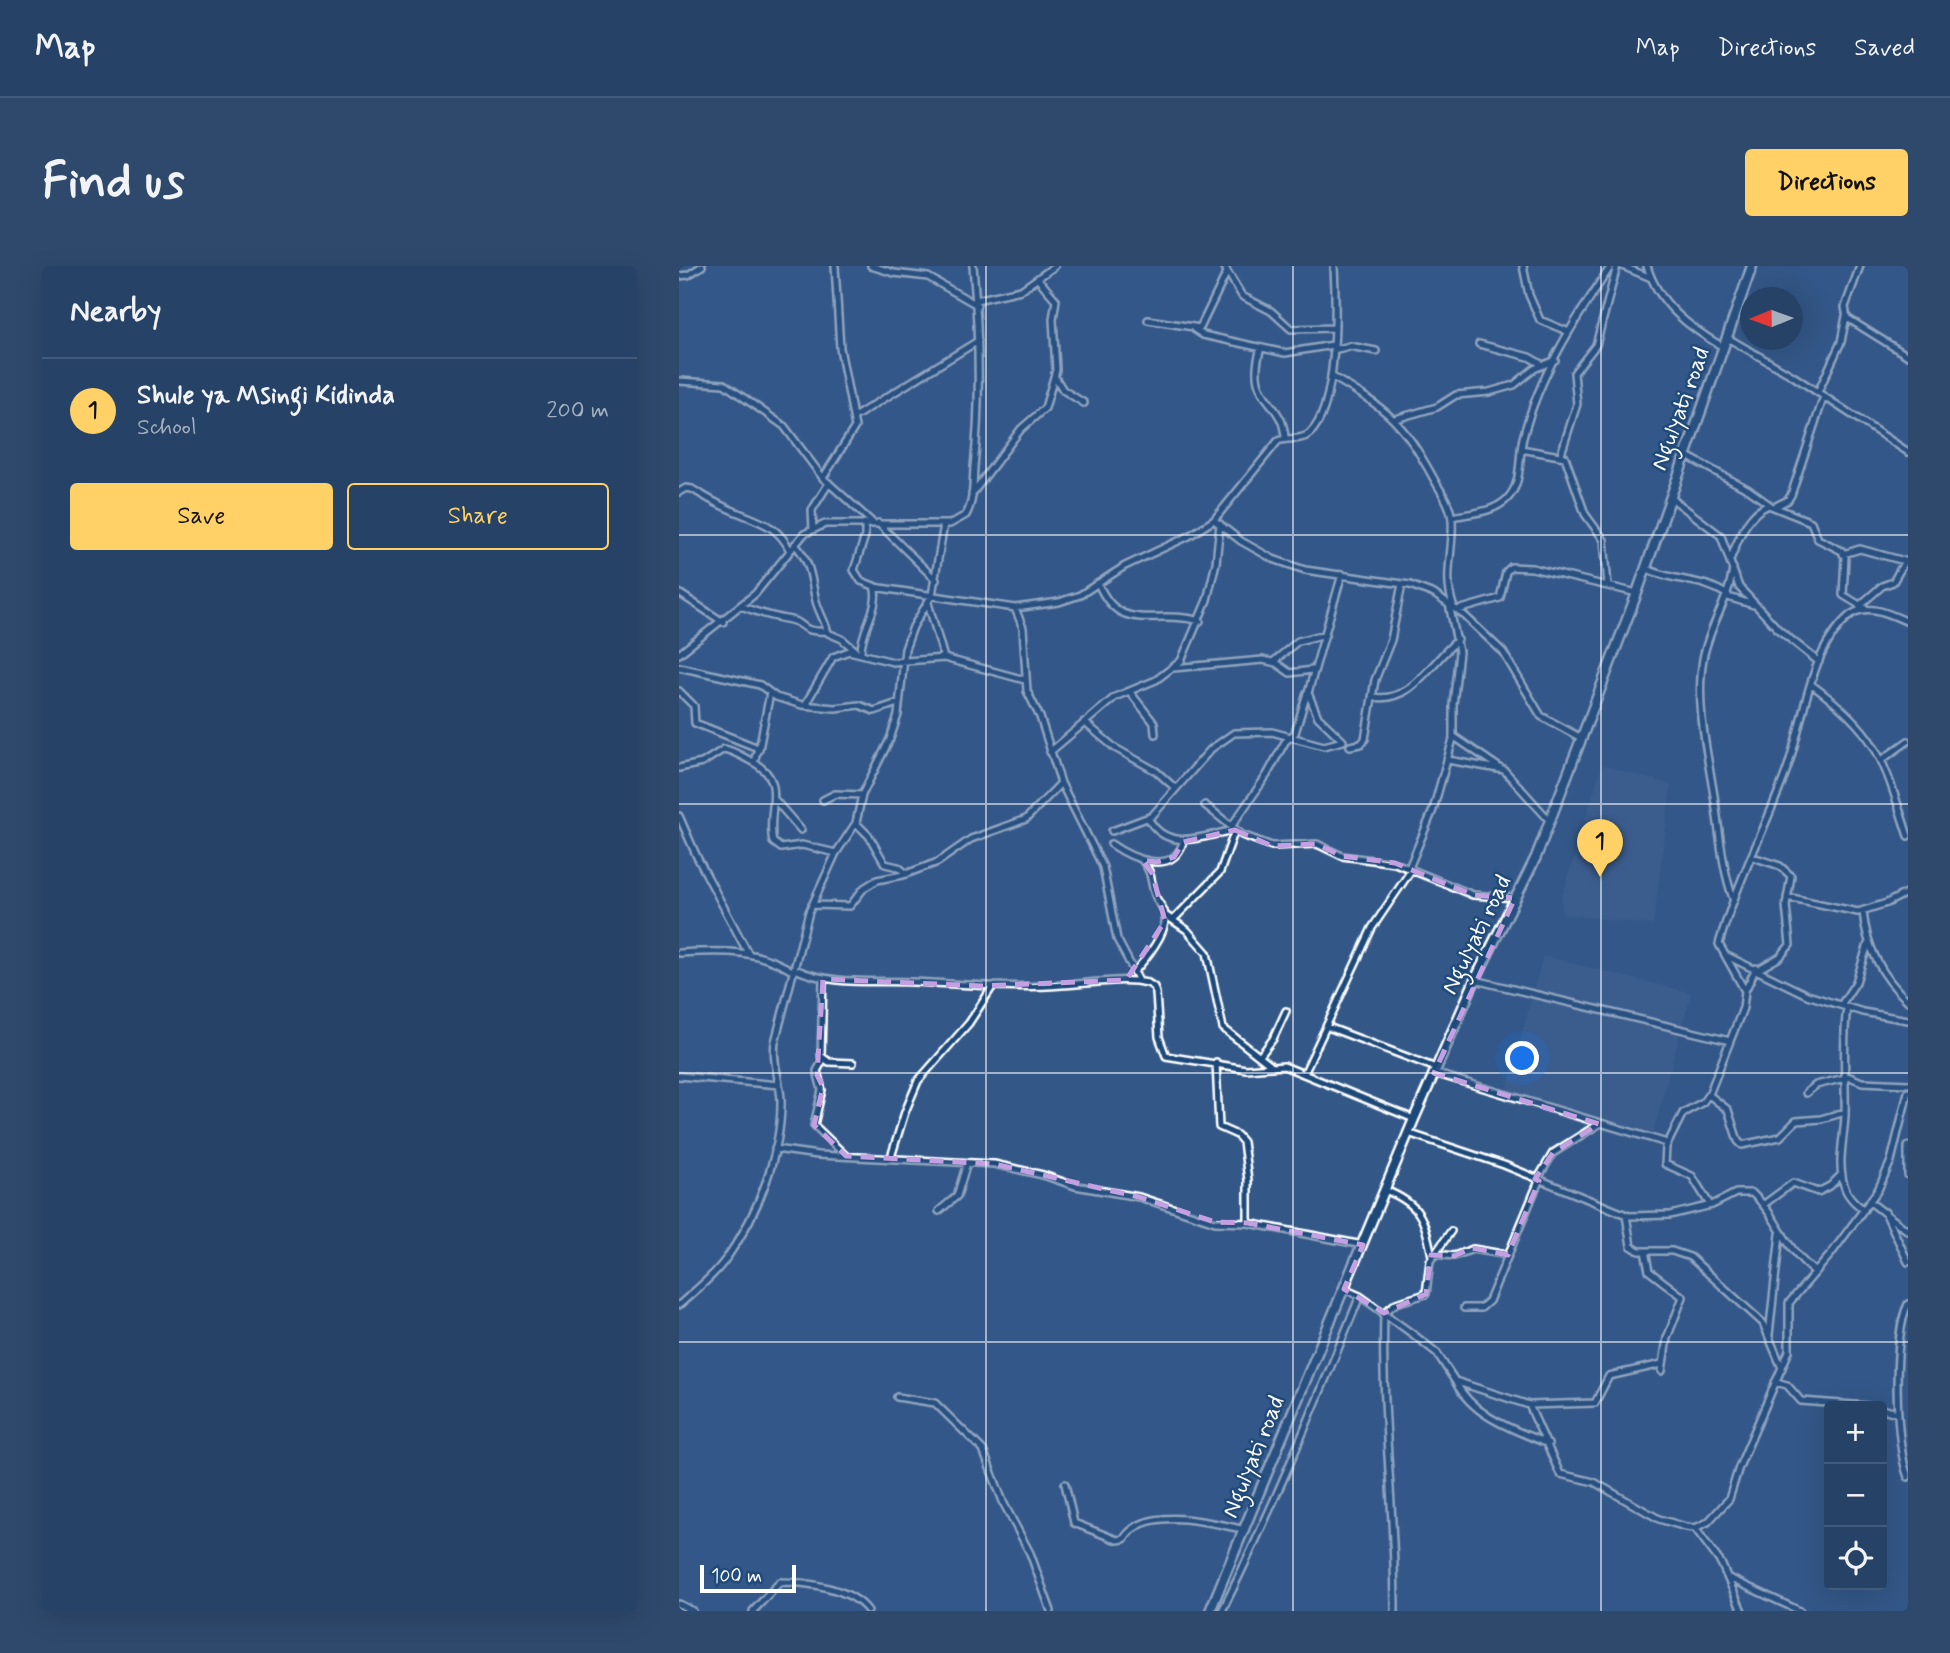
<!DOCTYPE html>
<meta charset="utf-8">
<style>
:root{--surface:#264266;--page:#2e496c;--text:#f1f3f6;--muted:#a4b0bf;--line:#425b7a;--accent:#ffd166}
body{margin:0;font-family:Mynerve,sans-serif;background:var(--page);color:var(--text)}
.controls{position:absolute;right:21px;bottom:21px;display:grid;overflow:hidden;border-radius:7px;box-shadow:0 7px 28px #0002}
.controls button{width:63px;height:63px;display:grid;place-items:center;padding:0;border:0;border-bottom:2px solid var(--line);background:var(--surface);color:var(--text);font:35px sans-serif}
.compass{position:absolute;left:1061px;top:21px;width:63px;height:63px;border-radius:50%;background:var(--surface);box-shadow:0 7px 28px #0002;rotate:269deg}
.scale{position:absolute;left:21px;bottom:18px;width:96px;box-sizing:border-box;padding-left:7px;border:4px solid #fff;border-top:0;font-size:19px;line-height:24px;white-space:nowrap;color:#fff;-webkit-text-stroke:5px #1f4a7a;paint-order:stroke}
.you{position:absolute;left:844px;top:793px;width:24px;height:24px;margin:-18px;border:5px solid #fff;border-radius:50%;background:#1a73e8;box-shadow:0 0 0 10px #1a73e833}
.badge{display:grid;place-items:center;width:46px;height:46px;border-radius:50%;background:var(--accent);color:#111;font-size:23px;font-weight:700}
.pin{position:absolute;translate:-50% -58px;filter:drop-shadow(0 2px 4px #0008)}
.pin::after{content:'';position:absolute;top:37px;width:24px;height:21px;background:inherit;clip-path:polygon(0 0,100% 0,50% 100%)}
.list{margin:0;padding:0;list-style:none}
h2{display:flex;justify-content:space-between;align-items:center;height:91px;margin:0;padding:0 28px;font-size:30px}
h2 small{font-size:23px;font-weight:400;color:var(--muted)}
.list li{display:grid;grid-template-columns:46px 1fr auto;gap:21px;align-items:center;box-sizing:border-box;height:105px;padding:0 28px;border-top:2px solid var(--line)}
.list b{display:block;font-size:26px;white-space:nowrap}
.list p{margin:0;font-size:23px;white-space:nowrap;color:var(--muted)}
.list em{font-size:23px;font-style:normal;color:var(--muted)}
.actions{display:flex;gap:14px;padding:21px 28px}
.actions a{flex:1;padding:16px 0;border:2px solid var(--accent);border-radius:7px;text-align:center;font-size:24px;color:var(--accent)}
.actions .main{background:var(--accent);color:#111}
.icon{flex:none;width:38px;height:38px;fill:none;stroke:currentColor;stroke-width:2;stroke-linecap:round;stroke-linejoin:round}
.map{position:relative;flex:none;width:1229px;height:1345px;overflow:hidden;border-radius:7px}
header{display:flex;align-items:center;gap:42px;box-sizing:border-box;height:98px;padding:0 35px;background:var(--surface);border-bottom:2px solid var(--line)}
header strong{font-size:33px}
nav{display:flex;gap:38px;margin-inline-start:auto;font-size:24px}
.intro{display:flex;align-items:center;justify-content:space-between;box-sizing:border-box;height:168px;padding:0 42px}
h1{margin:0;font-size:49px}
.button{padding:18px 32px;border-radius:7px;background:var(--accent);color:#111;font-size:24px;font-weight:700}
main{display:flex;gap:42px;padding:0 42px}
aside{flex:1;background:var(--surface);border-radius:7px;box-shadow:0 7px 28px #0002}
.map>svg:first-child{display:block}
.built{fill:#456594}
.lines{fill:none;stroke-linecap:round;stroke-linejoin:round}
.minor-casing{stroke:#fff;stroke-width:10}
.secondary-casing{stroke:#fff;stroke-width:13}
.minor{stroke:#1f4a7a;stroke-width:5}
.secondary{stroke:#1f4a7a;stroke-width:8}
.marked{fill:none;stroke:#c4a0e2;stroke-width:5;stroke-dasharray:14 9;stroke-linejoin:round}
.grid{fill:none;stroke:#fff;stroke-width:2;stroke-opacity:0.55}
.labels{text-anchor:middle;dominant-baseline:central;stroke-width:5;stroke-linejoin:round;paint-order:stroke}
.street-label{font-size:24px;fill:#fff;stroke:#1f4a7a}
</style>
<header>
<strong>Map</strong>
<nav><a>Map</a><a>Directions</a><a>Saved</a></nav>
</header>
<div class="intro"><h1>Find us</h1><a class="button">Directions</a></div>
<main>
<aside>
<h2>Nearby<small></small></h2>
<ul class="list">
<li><span class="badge">1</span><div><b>Shule ya Msingi Kidinda</b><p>School</p></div><em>200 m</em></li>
</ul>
<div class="actions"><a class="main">Save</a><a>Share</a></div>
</aside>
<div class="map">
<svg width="1229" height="1345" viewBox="0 0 1229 1345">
<rect width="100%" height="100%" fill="#335888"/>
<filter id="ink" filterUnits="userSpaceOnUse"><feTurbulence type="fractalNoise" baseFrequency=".0143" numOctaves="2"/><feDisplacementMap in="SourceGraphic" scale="14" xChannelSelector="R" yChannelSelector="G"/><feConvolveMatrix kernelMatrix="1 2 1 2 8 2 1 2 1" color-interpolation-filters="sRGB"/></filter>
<g filter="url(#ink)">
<!-- built -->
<path class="built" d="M923 499 992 519 974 659 883 648V631Z
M864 690 1012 727 971 878 825 835Z"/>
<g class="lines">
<defs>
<path id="minor" d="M192 0 215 7 249 11 298 39
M545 0 563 30 592 45 612 63 655 62
M844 0 850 29 861 54 890 66
M943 0 972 12
M968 0C979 38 1011 62 1044 81
M1181 0 1166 41 1168 52 1229 90
M0 10 9 9 23 0
M297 34 342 24 376 0
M469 54 521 62 548 6
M515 63 524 69 606 87 654 79
M1047 71 1114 110 1229 186
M800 78 850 91 864 99
M582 82C565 136 605 132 606 173
M654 84 671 80 697 85
M652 110C710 144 724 156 756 215 763 227 772 240 773 254 775 284 764 309 774 339
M376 111 384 124 405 137
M0 115 45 118 105 160 144 212 194 257
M1139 126 1162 76 1167 50
M175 151 299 75
M716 153 758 141 777 129 810 126 835 119 855 103 876 94
M842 183 886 191 906 248 925 274 929 320
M882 188 898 138 895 107 917 79 938 0
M1006 189 1070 224 1092 240 1132 256 1139 273 1163 285 1166 291 1164 329 1187 343
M144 212 176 161 161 82 156 0
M0 226 7 222 13 223C25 230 36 237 48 242 74 254 99 257 111 285
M293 228 342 163 366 142 377 104 374 53 377 34 359 13
M991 231 1042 270 1060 321 1100 364 1140 396
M1095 241 1109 234 1112 229 1145 130
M773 251C791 247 814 247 828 233 844 217 839 192 844 172 860 109 897 52 932 0
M535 254 562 275 594 293 626 304 731 319 755 328 786 350 824 386 862 450 904 473
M199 257 257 314
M134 264 133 244 150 217
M116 278C133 299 131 310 137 335 140 346 146 355 149 367L163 373 177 385
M1164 288 1181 283 1229 296
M1051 294C1059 274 1068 247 1090 239
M966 302C999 318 1019 310 1049 329
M1054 302C1050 335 1030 360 1024 393 1016 439 1029 490 1036 536 1041 569 1043 603 1055 635
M663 308 629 427 639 451 664 475
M419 317C441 370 475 342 521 355
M195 321 336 342 380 336 401 329 446 300 510 270 535 254 599 175C609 171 622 175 630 168 660 142 657 38 655 0
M0 327 44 356
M1049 331 1075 339
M249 337 265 392
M62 340C79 347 95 351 112 354 127 357 121 367 148 365
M1180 340 1203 320 1214 316 1226 295
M336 342 344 362 348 425 361 451 382 517 424 601 438 673 460 715
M779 344 821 332 827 306 832 301 853 302 958 327
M1229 356C1211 348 1186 335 1169 351 1129 388 1125 455 1108 503 1087 562 1057 618 1040 678L1046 689 1128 729 1184 746 1229 754
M182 385C182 363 202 341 195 320L182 315 175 304 186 270V257
M0 388 76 328 125 268 146 258H271L287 249C295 235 294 217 295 201 302 134 300 67 294 0
M594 396 619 375 647 368
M0 401 81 419 97 431 123 439 156 442 180 439 195 445 219 437
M494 402 584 394 597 397 611 407 633 404
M1133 419C1201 469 1204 494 1229 570
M0 425 15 440 16 457 79 482 75 496
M451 426 475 457 476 468
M694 431C733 438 752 395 779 374
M126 439 154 391 170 385 214 396 265 392 346 414
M405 456 436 482 477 505 496 522
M774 470 821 502
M671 480 682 478 686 473 696 414 712 374 723 318
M80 483 91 427
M371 486 436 431 477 414 502 395 528 334 537 297 541 258
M1204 493 1229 475
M769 494 825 504 871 555
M0 502 23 497 45 483C55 485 62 490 70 494 112 514 86 543 94 576L102 582 123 579 157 587
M95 533 122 564
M144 534 156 528 183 529
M526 539 563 569 593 580 638 578 663 590 716 597 794 629 836 632
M0 550 18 591 69 687
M469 552C489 588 525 569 556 564L541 606 494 654
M177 557 190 570 206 598 219 601 228 608
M552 561 588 509 606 476 616 467 628 427
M433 565 473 550 532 483 555 467 593 466 645 480 664 475
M432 578C452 592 494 611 504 576
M1074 591 1101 600 1112 610 1107 639 1111 679 1101 691 1080 703
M730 602 754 544 774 473V439L780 386 770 338
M1108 631 1179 646 1208 637 1229 626
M133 639 171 640 185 622 198 614 224 609 259 596 292 573 347 553 382 517
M1184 645C1187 681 1202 710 1229 735
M486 649 508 664 528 687 544 762 591 799
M0 687C41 685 78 682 115 706
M1046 689 1066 725
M116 703C153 720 193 714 233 716 283 718 333 723 383 719 412 718 440 711 469 717L475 721 477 727 480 771 487 790 567 803 605 800 735 853
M455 706C466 694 489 666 486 649 485 641 478 636 476 629 471 615 474 607 463 594
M144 713 142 790 150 796 174 797
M796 714 1051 775
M1162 739 1177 716 1189 678
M1168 741C1163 777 1167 813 1166 849 1165 873 1158 896 1165 919 1168 930 1176 937 1185 944
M649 761 757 802
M581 790 594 773 607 745
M144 794 138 805 143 824 135 859 167 890
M537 796 540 861 558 869 564 876 569 914V957
M755 807 988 877
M625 808 693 662 733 603
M1166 809 1183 816 1229 818
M0 810 100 819
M1127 827 1137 819 1166 812
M1030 829 1049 844 1059 875 1063 879 1101 871 1117 855 1142 853 1166 846
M729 867 825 899 950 950 991 949 1033 939 1057 927H1073C1099 950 1103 980 1135 1005
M1229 880V909
M96 883 139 889 315 898 364 909 396 920 460 931 536 956 569 957 684 979
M212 891 226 846 239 815 290 757 314 720
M858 914 874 887 920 858
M706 924C743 939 745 953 753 990
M1191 936 1229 965
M1031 939 1013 910 986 898 987 881 1004 847 1024 836 1031 826 1064 742 1066 725 1077 702
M1084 939 1114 917 1139 926 1151 920 1163 908
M260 945 278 930 288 897
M1206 946 1229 996
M947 949 952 980 960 985H993L1011 991 1084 1057 1103 1102
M966 985 970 1005 1004 1031 988 1072 983 1105
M755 988 775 990 794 983 829 989
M665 1023 681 1030 735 1069 758 1087 776 1115 850 1139 881 1208 915 1216 980 1253 1007 1261 1016 1262 1029 1256 1050 1233 1060 1201 1110 1085V1037L1152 988 1199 924 1212 895 1229 826
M1229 1038C1213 1070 1216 1178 1229 1211
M0 1039C17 1024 36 1009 49 990 79 948 103 886 102 834 101 813 93 797 96 776L130 646 157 587 177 557 183 529 211 473 219 449 226 383 234 361 253 329 265 258
M785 1042H802L810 1035 860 915
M1090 1069 1101 968
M776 1115C794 1151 834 1163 869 1178
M1096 1116 1108 1119 1122 1135 1189 1140
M218 1131 256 1137 304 1184 325 1238 351 1287 372 1345
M850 1139 916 1137 930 1110 983 1098
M1203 1143 1218 1147
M386 1218 395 1257 438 1274 445 1273C465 1239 533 1256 566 1264
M1016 1262 1042 1297 1063 1345
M1050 1312 1121 1345
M0 1338 14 1345
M74 1345 101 1316C128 1316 173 1322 189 1345
M543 1345C594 1243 637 1136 681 1030
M716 1345C716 1245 702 1146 705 1047L717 1037 747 1028 751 995 772 965"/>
<path id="secondary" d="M531 1345 735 853 796 714 857 591 958 327 1073 0"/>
</defs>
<!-- minor casing -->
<use href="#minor" class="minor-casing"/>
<!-- secondary casing -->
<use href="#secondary" class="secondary-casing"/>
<!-- minor -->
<use href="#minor" class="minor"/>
<!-- secondary -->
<use href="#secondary" class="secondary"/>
</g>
</g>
<!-- marked area -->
<path d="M0 0H1229V1345H0ZM556 564 593 580 638 578 663 590 716 597 794 629 836 632 755 807 920 858 874 887 856 913 860 915 829 989 793 982 775 990 752 989 747 1028 705 1047 665 1023 684 979 569 957 536 956 460 931 315 898 167 890 135 859 144 821 138 809 144 713 302 720 447 714 486 655 473 607 463 594 478 596 495 591 504 576Z" fill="#335888" fill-opacity=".55" fill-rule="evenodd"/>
<path class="marked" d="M556 564 593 580 638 578 663 590 716 597 794 629 836 632 755 807 920 858 874 887 856 913 860 915 829 989 793 982 775 990 752 989 747 1028 705 1047 665 1023 684 979 569 957 536 956 460 931 315 898 167 890 135 859 144 821 138 809 144 713 302 720 447 714 486 655 473 607 463 594 478 596 495 591 504 576Z"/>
<!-- grid -->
<path class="grid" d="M307 0V1345M614 0V1345M922 0V1345M0 269H1229M0 538H1229M0 807H1229M0 1076H1229"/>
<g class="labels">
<!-- street labels -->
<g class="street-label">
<text transform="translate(1002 143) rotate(-70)">Ngulyati road</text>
<text transform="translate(798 669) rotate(-64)">Ngulyati road</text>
<text transform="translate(575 1191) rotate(-68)">Ngulyati road</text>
</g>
</g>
</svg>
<div class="controls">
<button>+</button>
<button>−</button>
<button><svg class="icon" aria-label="locate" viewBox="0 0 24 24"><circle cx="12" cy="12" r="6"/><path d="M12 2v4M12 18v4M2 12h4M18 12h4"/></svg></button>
</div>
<svg class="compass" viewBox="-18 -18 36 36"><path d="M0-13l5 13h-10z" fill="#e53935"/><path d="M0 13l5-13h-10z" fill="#a4b0bf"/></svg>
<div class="scale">100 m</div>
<div class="you"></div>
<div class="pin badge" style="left:921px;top:611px">1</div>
</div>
</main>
